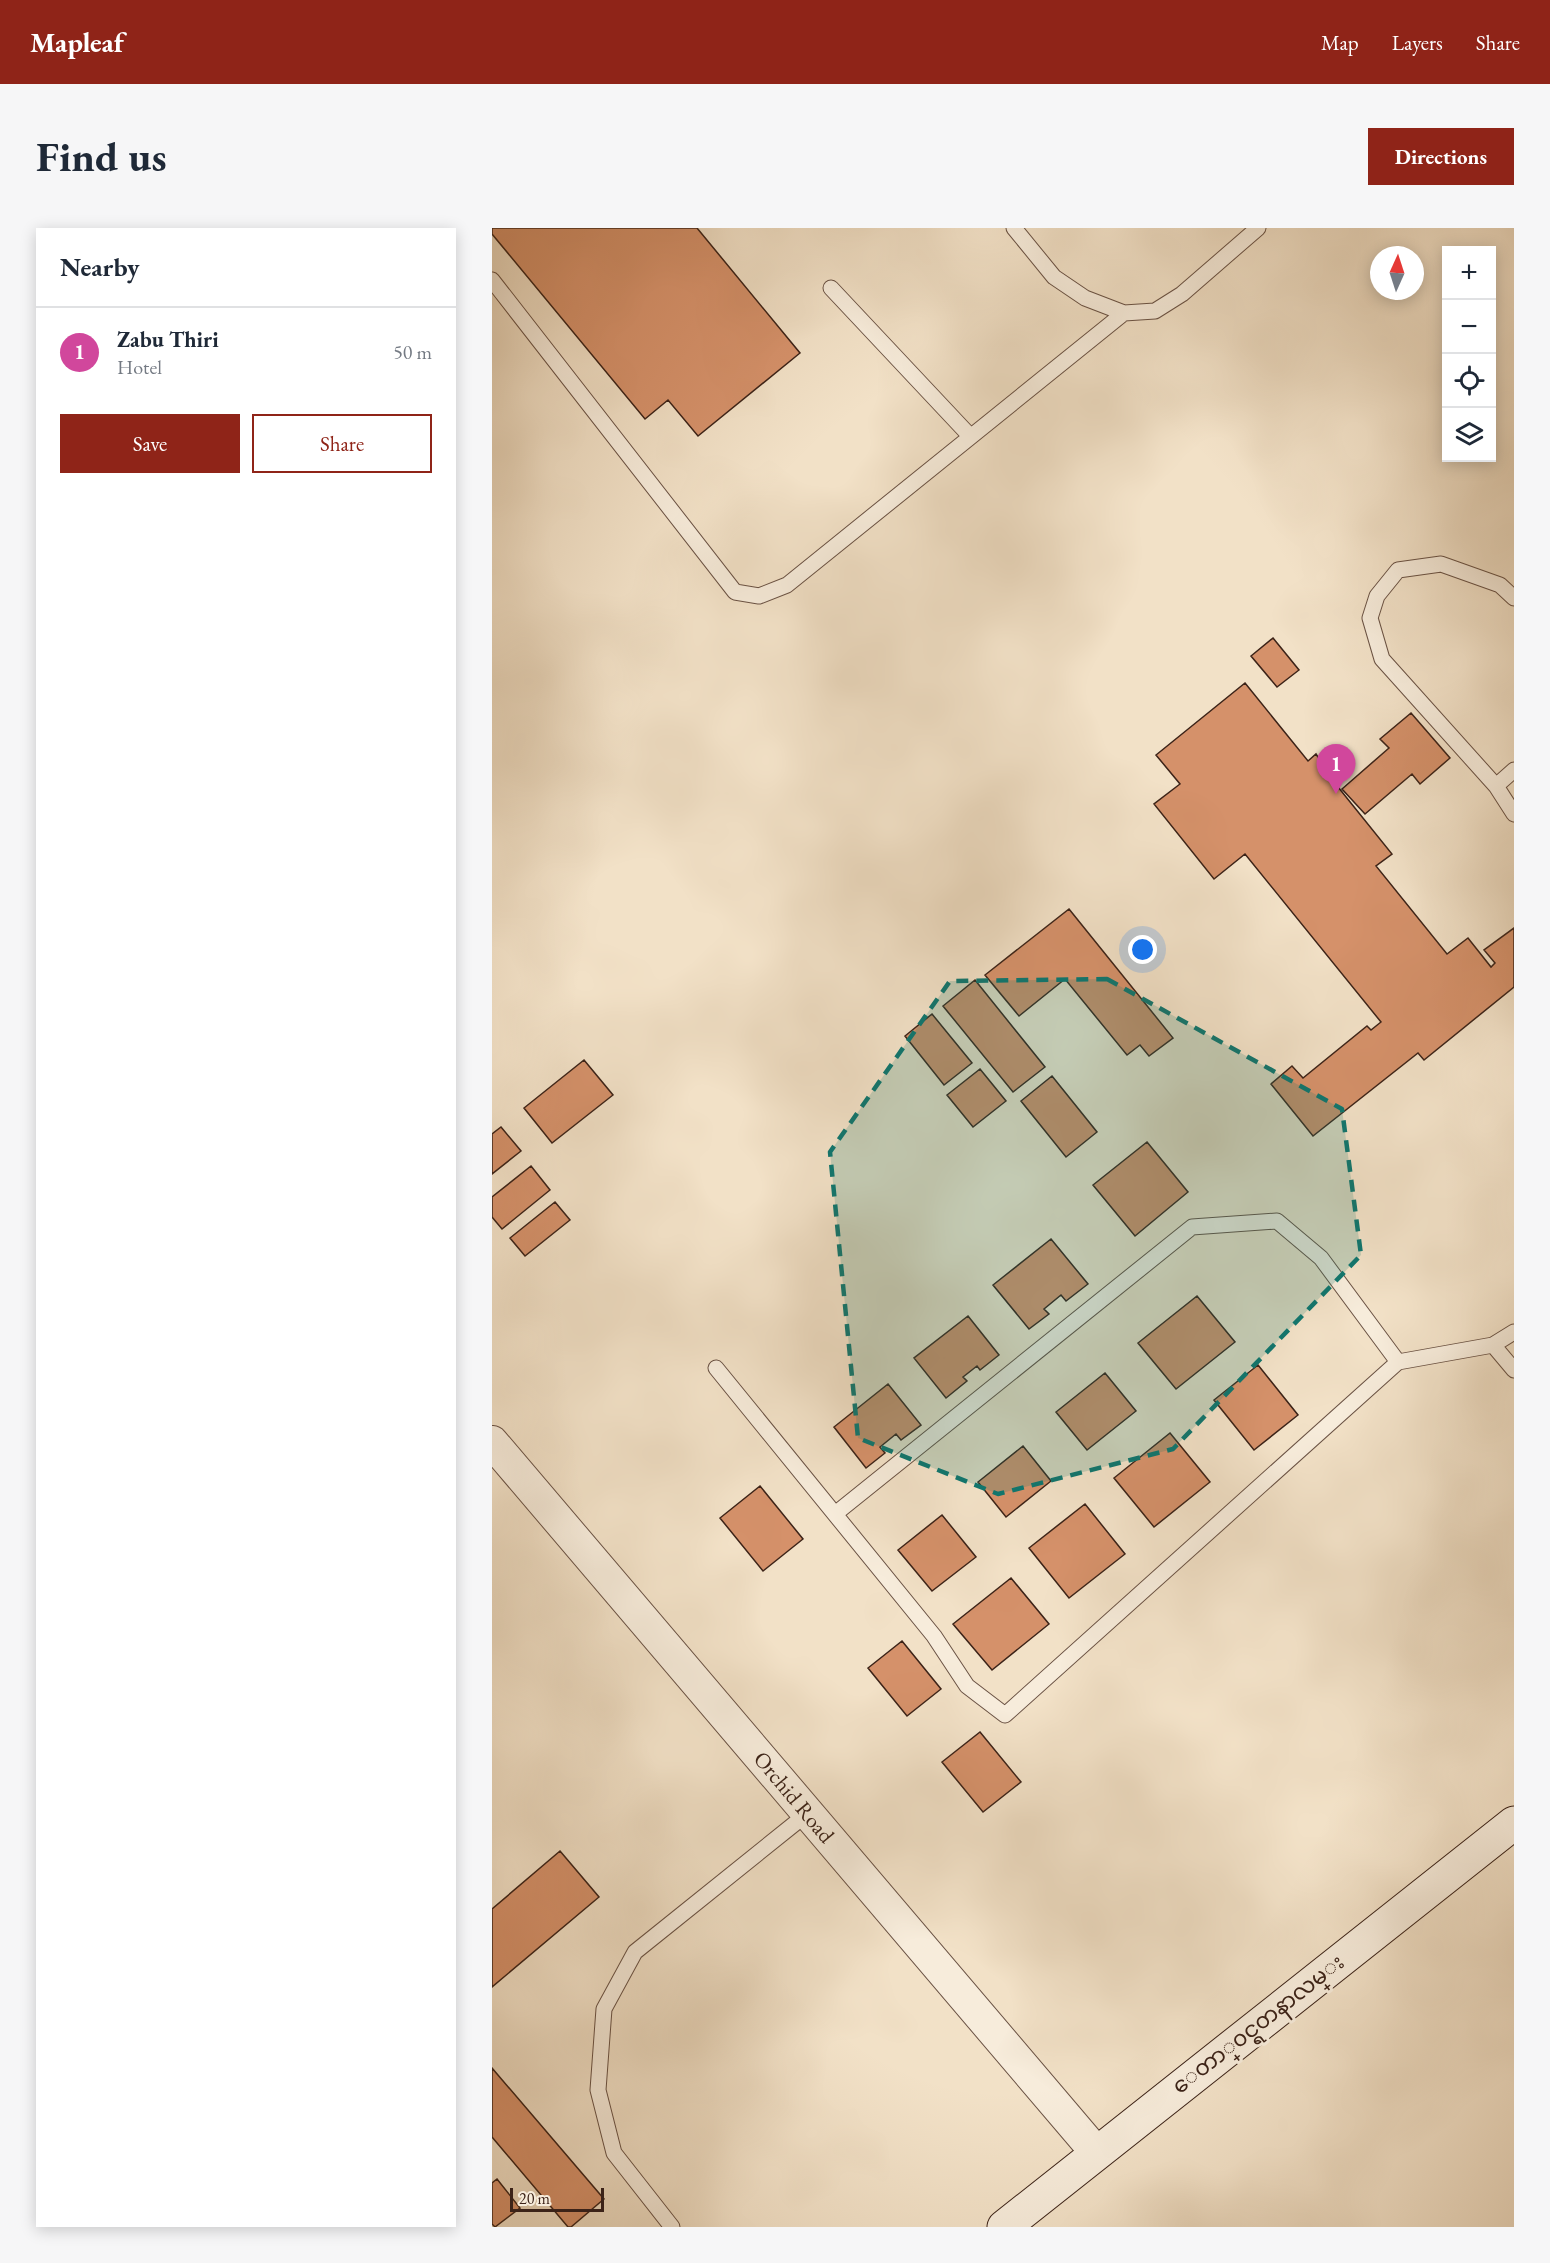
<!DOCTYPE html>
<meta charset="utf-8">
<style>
:root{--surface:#fff;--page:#f6f6f7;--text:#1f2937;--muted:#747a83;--line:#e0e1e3;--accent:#8f2418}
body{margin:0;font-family:"EB Garamond","Noto Sans Myanmar",serif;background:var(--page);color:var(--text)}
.controls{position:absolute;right:18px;top:18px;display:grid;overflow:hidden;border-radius:0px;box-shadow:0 3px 15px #0003}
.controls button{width:54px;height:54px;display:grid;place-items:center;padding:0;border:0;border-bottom:2px solid var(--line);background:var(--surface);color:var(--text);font:30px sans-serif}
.compass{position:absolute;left:878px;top:18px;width:54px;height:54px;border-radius:50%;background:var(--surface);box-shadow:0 3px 15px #0003;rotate:3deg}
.scale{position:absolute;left:18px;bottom:15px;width:94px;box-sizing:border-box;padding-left:6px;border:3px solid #3c2318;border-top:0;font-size:16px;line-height:21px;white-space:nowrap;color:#3c2318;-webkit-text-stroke:4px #f7ecdb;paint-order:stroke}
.you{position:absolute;left:651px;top:722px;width:21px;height:21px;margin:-15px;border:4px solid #fff;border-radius:50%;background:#1a73e8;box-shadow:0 0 0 9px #1a73e833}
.badge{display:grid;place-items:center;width:39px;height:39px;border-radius:50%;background:var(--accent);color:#fff;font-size:20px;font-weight:700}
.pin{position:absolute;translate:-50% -50px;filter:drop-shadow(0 2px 3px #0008)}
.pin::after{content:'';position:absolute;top:32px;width:21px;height:18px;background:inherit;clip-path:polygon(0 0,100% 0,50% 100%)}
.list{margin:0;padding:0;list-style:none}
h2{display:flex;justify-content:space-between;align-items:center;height:78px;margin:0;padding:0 24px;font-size:26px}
h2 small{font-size:20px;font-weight:400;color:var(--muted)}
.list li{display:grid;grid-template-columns:39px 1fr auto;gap:18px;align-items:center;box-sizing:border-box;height:90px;padding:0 24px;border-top:2px solid var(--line)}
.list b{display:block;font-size:22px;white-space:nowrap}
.list p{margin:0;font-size:20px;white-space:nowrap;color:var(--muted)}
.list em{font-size:20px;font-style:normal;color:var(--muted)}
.actions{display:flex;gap:12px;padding:18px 24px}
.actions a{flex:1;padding:14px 0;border:2px solid var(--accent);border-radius:0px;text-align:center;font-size:21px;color:var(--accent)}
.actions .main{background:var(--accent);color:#fff}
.icon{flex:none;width:33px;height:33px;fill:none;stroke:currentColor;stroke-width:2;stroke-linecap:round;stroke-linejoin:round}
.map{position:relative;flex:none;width:1022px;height:1999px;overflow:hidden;border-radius:0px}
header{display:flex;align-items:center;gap:36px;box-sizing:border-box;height:84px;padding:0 30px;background:var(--accent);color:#fff}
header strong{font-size:28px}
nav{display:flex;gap:33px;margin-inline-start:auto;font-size:21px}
.intro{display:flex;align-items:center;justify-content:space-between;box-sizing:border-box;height:144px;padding:0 36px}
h1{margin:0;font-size:42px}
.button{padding:15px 27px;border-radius:0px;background:var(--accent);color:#fff;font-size:21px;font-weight:700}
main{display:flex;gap:36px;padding:0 36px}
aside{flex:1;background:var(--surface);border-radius:0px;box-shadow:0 3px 15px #0003}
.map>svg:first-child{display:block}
.building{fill:#d5916a;stroke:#3c2318;stroke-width:1.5}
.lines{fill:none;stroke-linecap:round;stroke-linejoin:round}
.service-casing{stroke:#6a5244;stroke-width:17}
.minor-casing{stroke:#6a5244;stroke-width:34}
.secondary-casing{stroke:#3c2318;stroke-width:35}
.service{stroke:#f7ecdb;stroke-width:15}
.minor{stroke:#f7ecdb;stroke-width:32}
.secondary{stroke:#f7ecdb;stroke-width:33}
.marked{fill:#0f766e;fill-opacity:0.2;stroke:#0f766e;stroke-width:4.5;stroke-dasharray:12 8;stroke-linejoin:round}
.labels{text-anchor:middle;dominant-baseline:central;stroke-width:6;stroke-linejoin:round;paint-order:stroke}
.street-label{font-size:22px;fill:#3c2318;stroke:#f7ecdb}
</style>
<header>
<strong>Mapleaf</strong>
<nav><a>Map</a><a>Layers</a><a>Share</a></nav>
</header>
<div class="intro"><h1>Find us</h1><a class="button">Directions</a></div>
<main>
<aside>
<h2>Nearby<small></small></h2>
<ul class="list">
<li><span class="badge" style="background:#d1479c">1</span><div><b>Zabu Thiri</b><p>Hotel</p></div><em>50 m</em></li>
</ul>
<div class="actions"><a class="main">Save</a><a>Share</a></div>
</aside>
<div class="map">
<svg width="1022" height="1999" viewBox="0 0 1022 1999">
<rect width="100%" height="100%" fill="#f2e1c7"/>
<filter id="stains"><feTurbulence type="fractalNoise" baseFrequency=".00333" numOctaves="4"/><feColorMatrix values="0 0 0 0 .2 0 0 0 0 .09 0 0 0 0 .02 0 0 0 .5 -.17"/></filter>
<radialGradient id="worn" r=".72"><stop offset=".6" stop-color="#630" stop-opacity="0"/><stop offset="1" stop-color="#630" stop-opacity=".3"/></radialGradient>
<!-- building -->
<path class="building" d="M0 0H205L308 125 206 208 176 172 153 191 0 6Z
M781 410 807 442 785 459 759 428Z
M753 455 816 533 824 526 842 554 900 626 884 638 955 726 976 710 999 739 1003 735 992 722 1022 700V759L932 832 926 825 821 908 779 856 800 838 811 850 875 798 879 802 889 794 753 626 722 651 662 576 688 556 664 527Z
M919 485 958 530 928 556 920 546 873 586 850 561 897 520 888 511Z
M577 681 681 810 657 828 648 817 635 827 573 751 527 788 493 747Z
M483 752 553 839 521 864 451 778Z
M440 786 480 835 452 857 413 808Z
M92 832 121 867 60 915 32 880Z
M488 841 514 873 481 899 455 867Z
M560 848 605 904 574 929 529 873Z
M9 899 29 923 0 946V906Z
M655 914 696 964 643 1008 601 957Z
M39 938 58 962 10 1001 0 989V969Z
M63 974 78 992 33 1028 18 1010Z
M559 1011 596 1056 574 1073 569 1067 552 1081 557 1086 537 1101 501 1057Z
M705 1068 743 1114 684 1161 646 1115Z
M476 1088 507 1127 488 1142 485 1138 471 1149 475 1153 454 1170 422 1130Z
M766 1137 806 1187 762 1222 722 1172Z
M613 1145 644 1183 595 1222 564 1184Z
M396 1156 429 1197 409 1212 404 1206 388 1219 393 1225 374 1240 342 1199Z
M678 1205 718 1254 662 1299 622 1250Z
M531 1218 559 1253 514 1289 486 1254Z
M268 1258 311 1311 271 1343 228 1290Z
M593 1276 633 1326 577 1370 537 1320Z
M450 1287 484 1329 440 1363 406 1322Z
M519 1350 557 1396 500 1442 461 1396Z
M410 1413 449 1461 415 1488 376 1440Z
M488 1504 529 1554 491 1584 450 1534Z
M68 1623 107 1669 0 1759V1681Z
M0 1840 112 1971 79 1999H76L0 1909Z
M5 1951 28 1980 3 1999 0 1996V1955Z"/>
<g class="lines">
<defs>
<path id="service" d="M522 0 562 49 593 70 632 85 663 83 690 66 766 0
M0 52 243 364 267 368 295 357 632 85
M339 60 478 208
M1022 542 1004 558 1022 586
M1004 558 890 431 878 390 885 368 906 342 949 336 1008 357 1022 370
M1001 1117 1022 1142
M224 1140 442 1408 475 1458 513 1487 906 1134 1001 1117 1022 1104
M343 1286 700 999 785 993 829 1030 906 1134
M180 1999 122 1925 106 1862 112 1781 143 1724 316 1585"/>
<path id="minor" d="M0 1214 604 1924"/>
<path id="secondary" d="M512 1999 1022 1595"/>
</defs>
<!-- service casing -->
<use href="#service" class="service-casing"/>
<!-- minor casing -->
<use href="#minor" class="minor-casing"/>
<!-- secondary casing -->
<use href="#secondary" class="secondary-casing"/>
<!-- service -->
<use href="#service" class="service"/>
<!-- minor -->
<use href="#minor" class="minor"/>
<!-- secondary -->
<use href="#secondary" class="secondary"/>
</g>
<!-- marked area -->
<path class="marked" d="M615 751 850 881 869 1027 681 1221 506 1266 366 1210 338 924 458 753Z"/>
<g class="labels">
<!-- street labels -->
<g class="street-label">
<text transform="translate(302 1569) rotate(50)">Orchid Road</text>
<text transform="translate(766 1796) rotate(-38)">ေတာ္၀င္ရတနာလမ္း</text>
</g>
</g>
<rect width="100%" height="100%" filter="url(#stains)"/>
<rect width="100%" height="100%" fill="url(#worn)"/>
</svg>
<div class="controls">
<button>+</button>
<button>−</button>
<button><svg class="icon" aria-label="locate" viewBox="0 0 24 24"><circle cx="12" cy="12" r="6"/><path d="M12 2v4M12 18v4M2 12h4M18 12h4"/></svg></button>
<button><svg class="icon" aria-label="layers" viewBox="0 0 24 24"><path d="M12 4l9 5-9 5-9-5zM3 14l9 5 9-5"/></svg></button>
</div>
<svg class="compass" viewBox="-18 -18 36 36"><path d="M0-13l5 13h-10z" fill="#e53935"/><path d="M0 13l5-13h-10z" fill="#747a83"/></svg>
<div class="scale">20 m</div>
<div class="you"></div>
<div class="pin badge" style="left:844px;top:566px;background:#d1479c">1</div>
</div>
</main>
